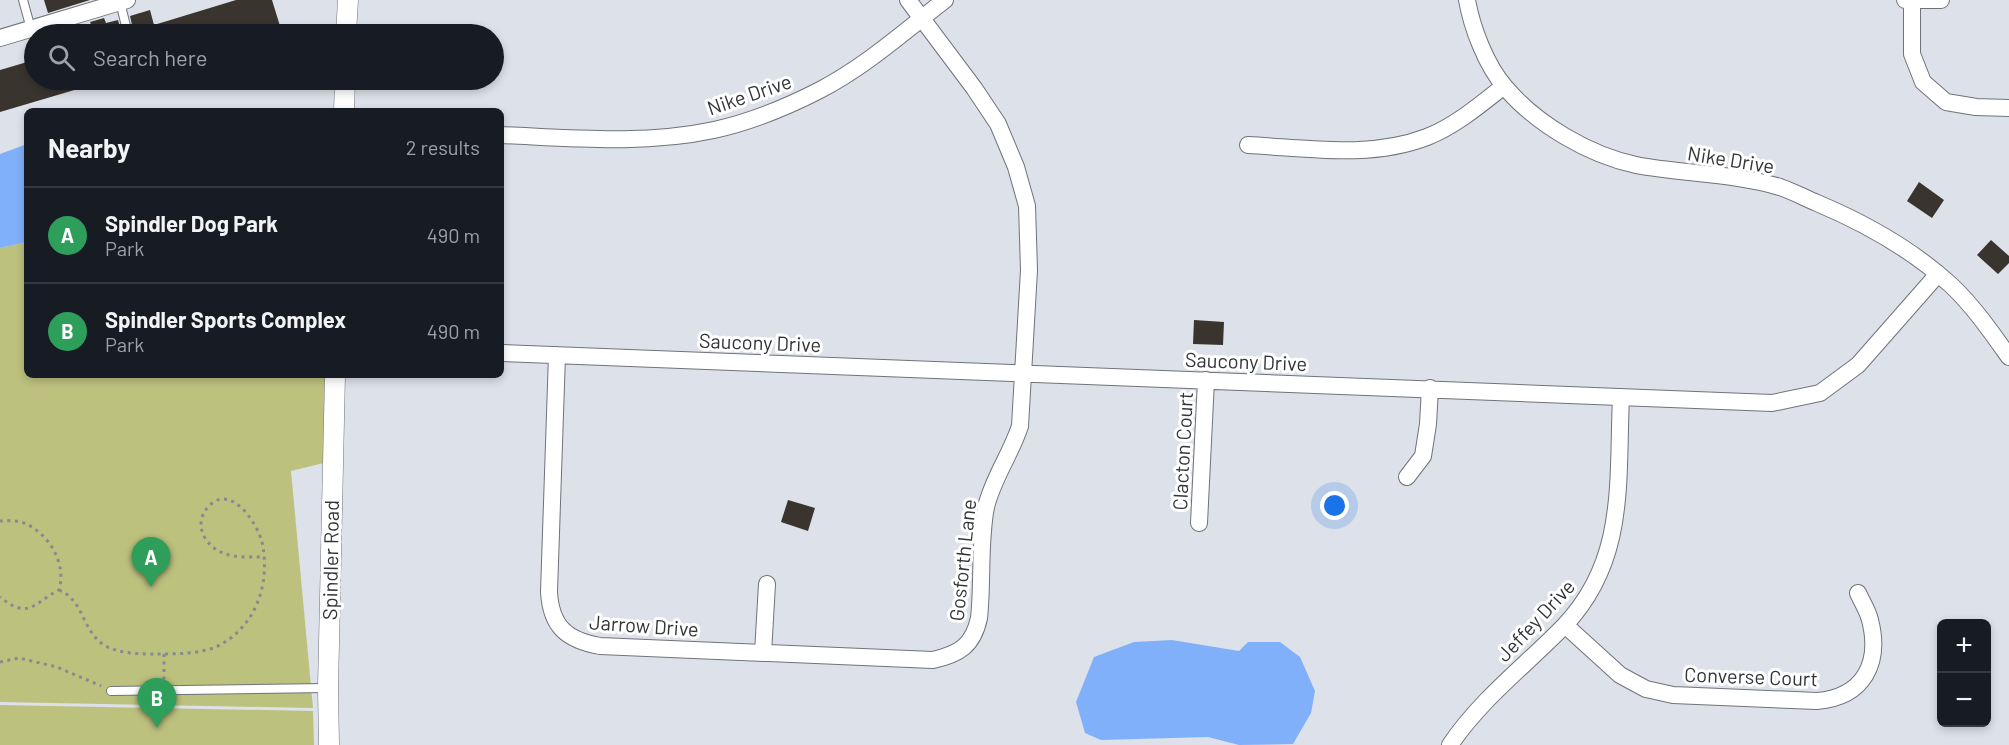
<!DOCTYPE html>
<meta charset="utf-8">
<style>
:root{--surface:#171b24;--page:#20242c;--text:#f1f3f6;--muted:#9ea1a6;--line:#363941;--accent:#b45309}
body{margin:0;font-family:Barlow,sans-serif;background:var(--page);color:var(--text)}
.controls{position:absolute;right:18px;bottom:18px;display:grid;overflow:hidden;border-radius:9px;box-shadow:0 3px 9px #0003}
.controls button{width:54px;height:54px;display:grid;place-items:center;padding:0;border:0;border-bottom:2px solid var(--line);background:var(--surface);color:var(--text);font:30px sans-serif}
.you{position:absolute;left:1335px;top:506px;width:21px;height:21px;margin:-15px;border:4px solid #fff;border-radius:50%;background:#1a73e8;box-shadow:0 0 0 9px #1a73e833}
.badge{display:grid;place-items:center;width:39px;height:39px;border-radius:50%;background:var(--accent);color:#fff;font-size:20px;font-weight:700}
.pin{position:absolute;translate:-50% -50px;filter:drop-shadow(0 2px 3px #0008)}
.pin::after{content:'';position:absolute;top:32px;width:21px;height:18px;background:inherit;clip-path:polygon(0 0,100% 0,50% 100%)}
.list{margin:0;padding:0;list-style:none}
h2{display:flex;justify-content:space-between;align-items:center;height:78px;margin:0;padding:0 24px;font-size:26px}
h2 small{font-size:20px;font-weight:400;color:var(--muted)}
.list li{display:grid;grid-template-columns:39px 1fr auto;gap:18px;align-items:center;box-sizing:border-box;height:96px;padding:0 24px;border-top:2px solid var(--line)}
.list b{display:block;font-size:22px;white-space:nowrap}
.list p{margin:0;font-size:20px;white-space:nowrap;color:var(--muted)}
.list em{font-size:20px;font-style:normal;color:var(--muted)}
.icon{flex:none;width:33px;height:33px;fill:none;stroke:currentColor;stroke-width:2;stroke-linecap:round;stroke-linejoin:round}
.map{position:relative;flex:none;width:2009px;height:745px;overflow:hidden}
.search{position:absolute;background:var(--surface);box-shadow:0 3px 9px #0003;left:24px;top:24px;width:480px;height:66px;display:flex;align-items:center;gap:15px;box-sizing:border-box;padding:0 21px;border-radius:33px;color:var(--muted);font-size:22px}
.panel{position:absolute;background:var(--surface);box-shadow:0 3px 9px #0003;left:24px;top:108px;width:480px;height:270px;border-radius:9px}
.map>svg:first-child{display:block}
.green{fill:#bdc17e}
.water{fill:#81b0fa}
.building{fill:#3a342f}
.lines{fill:none;stroke-linecap:round;stroke-linejoin:round}
.service-casing{stroke:#6f737a;stroke-width:10}
.minor-casing{stroke:#6f737a;stroke-width:18}
.tertiary-casing{stroke:#6f737a;stroke-width:21}
.path{stroke:#878a90;stroke-width:3;stroke-dasharray:3 4.5;stroke-linecap:butt}
.service{stroke:#fff;stroke-width:8}
.minor{stroke:#fff;stroke-width:16}
.tertiary{stroke:#fff;stroke-width:20}
.labels{text-anchor:middle;dominant-baseline:central;stroke-width:6;stroke-linejoin:round;paint-order:stroke}
.street-label{font-size:20px;fill:#323437;stroke:#fff}
</style>
<div class="map">
<svg width="2009" height="745" viewBox="0 0 2009 745">
<rect width="100%" height="100%" fill="#dde1e9"/>
<!-- green -->
<path class="green" d="M27 242V375H335L332 461 291 471 313 708 0 702V248Z
M0 705 313 711 314 745H0Z"/>
<!-- water -->
<path class="water" d="M27 144V242L0 248V154Z
M1172 640 1239 651 1248 642H1280L1300 657 1315 691 1311 713 1293 744 1239 745 1208 737 1101 740 1085 733 1076 702 1094 657 1134 642Z"/>
<!-- building -->
<path class="building" d="M44 0H90L48 13Z
M236 0H272L280 26 253 34H134L130 16 150 10 154 25Z
M104 18 106 23 118 20 122 34H80L79 31 92 27 90 22Z
M34 60V80H97L98 83 0 112V70Z
M1919 182 1944 200 1932 218 1907 201Z
M1991 240 2009 256V263L1998 274 1977 255Z
M1194 320 1224 322 1223 345 1193 344Z
M788 500 815 508 808 531 781 522Z"/>
<g class="lines">
<defs>
<path id="service" d="M23 0 31 29
M120 2 128 34
M111 691 327 688"/>
<path id="minor" d="M1467 0C1472 28 1486 65 1505 87 1536 124 1589 155 1636 165 1683 174 1733 173 1780 187 1792 191 1805 198 1817 203 1867 224 1913 250 1952 286 1974 307 1992 333 2009 357
M1905 0H1941
M1912 0V54L1923 82 1946 102 1976 107 2009 108
M0 38 127 0
M501 135C571 138 644 145 714 130 750 122 787 107 820 90 866 66 905 31 945 0
M1248 145C1307 148 1370 159 1427 137 1455 126 1480 105 1504 86
M501 353 1772 403 1820 393 1858 365 1938 274
M557 355 549 592C551 626 566 640 600 646L933 660C959 654 973 646 979 618 983 582 979 543 986 507 993 478 1011 454 1020 426L1029 270 1027 206 1016 167 998 124 974 88 908 0
M1407 477 1423 456 1428 424 1430 388
M1199 523 1206 380
M1565 625 1620 675 1646 689 1673 695 1817 701C1864 697 1881 663 1870 620 1868 611 1862 602 1858 593
M763 653 767 584
M1450 745C1481 699 1525 666 1564 626 1627 560 1617 482 1621 397"/>
<path id="tertiary" d="M346 34 348 0
M344 111 345 80
M329 745 328 688 335 375"/>
</defs>
<!-- service casing -->
<use href="#service" class="service-casing"/>
<!-- minor casing -->
<use href="#minor" class="minor-casing"/>
<!-- tertiary casing -->
<use href="#tertiary" class="tertiary-casing"/>
<!-- path -->
<path class="path" d="M0 521C7 521 17 520 24 523 49 533 67 564 59 590 32 604 29 620 0 597
M59 590C84 600 82 631 104 645 119 654 141 654 157 654 176 654 199 654 216 647 256 628 271 583 262 542 257 523 231 483 209 506 193 522 203 545 223 553 235 558 251 557 264 557
M164 654V679
M0 662 19 658 57 667 101 686"/>
<!-- service -->
<use href="#service" class="service"/>
<!-- minor -->
<use href="#minor" class="minor"/>
<!-- tertiary -->
<use href="#tertiary" class="tertiary"/>
</g>
<g class="labels">
<!-- street labels -->
<g class="street-label">
<text transform="translate(749 94) rotate(-19)">Nike Drive</text>
<text transform="translate(1731 159) rotate(9)">Nike Drive</text>
<text transform="translate(760 342) rotate(2)">Saucony Drive</text>
<text transform="translate(1246 361) rotate(2)">Saucony Drive</text>
<text transform="translate(1182 451) rotate(-87)">Clacton Court</text>
<text transform="translate(330 560) rotate(-89)">Spindler Road</text>
<text transform="translate(962 560) rotate(-84)">Gosforth Lane</text>
<text transform="translate(1535 620) rotate(-47)">Jeffey Drive</text>
<text transform="translate(644 625) rotate(4)">Jarrow Drive</text>
<text transform="translate(1751 676) rotate(2)">Converse Court</text>
</g>
</g>
</svg>
<div class="controls">
<button>+</button>
<button>−</button>
</div>
<div class="you"></div>
<div class="pin badge" style="left:151px;top:587px;background:#2e9e5b">A</div>
<div class="pin badge" style="left:157px;top:728px;background:#2e9e5b">B</div>
<div class="search"><svg class="icon" aria-label="search" viewBox="0 0 24 24"><circle cx="10" cy="10" r="6"/><path d="M15 15l6 6"/></svg>Search here</div>
<section class="panel">
<h2>Nearby<small>2 results</small></h2>
<ul class="list">
<li><span class="badge" style="background:#2e9e5b">A</span><div><b>Spindler Dog Park</b><p>Park</p></div><em>490 m</em></li>
<li><span class="badge" style="background:#2e9e5b">B</span><div><b>Spindler Sports Complex</b><p>Park</p></div><em>490 m</em></li>
</ul>
</section>
</div>
